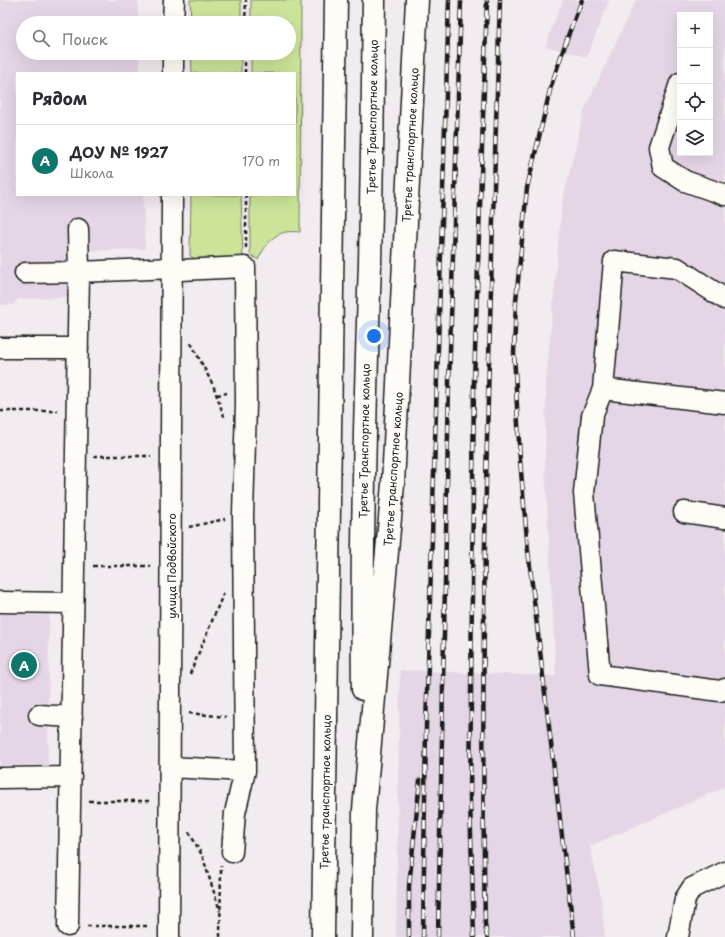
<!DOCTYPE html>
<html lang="ru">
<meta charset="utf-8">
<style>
:root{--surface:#fff;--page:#f7f7f7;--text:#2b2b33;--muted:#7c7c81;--line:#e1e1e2;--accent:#0f766e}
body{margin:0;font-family:"Playpen Sans",sans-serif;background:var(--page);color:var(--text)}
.controls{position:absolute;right:12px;top:12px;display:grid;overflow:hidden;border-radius:0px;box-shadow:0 4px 16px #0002}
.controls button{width:36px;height:36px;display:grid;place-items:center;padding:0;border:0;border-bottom:1px solid var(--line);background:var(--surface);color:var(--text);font:20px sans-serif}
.you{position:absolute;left:374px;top:336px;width:14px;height:14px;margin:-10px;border:3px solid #fff;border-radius:50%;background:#1a73e8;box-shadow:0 0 0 6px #1a73e833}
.badge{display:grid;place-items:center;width:26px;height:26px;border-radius:50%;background:var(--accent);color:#fff;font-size:13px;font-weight:700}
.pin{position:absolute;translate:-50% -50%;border:2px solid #fff;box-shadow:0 1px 4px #0006}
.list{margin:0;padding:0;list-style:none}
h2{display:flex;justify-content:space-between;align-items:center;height:52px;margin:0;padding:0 16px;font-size:17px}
h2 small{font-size:13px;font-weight:400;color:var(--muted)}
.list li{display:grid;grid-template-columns:26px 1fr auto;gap:12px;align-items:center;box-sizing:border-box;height:72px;padding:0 16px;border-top:1px solid var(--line)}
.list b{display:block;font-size:15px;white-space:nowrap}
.list p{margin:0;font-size:13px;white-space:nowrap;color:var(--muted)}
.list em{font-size:13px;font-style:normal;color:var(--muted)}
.icon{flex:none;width:22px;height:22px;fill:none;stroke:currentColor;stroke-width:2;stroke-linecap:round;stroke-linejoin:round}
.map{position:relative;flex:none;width:725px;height:937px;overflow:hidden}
.search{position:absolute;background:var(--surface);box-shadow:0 4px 16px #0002;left:16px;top:16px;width:280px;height:44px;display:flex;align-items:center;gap:10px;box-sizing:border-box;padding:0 14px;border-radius:22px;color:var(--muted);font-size:15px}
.panel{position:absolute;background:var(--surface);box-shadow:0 4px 16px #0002;left:16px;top:72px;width:280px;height:124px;border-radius:0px}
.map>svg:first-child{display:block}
.built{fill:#e5d6e6;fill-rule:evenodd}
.green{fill:#cce49a;stroke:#74805b}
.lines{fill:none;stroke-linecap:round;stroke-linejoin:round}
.minor-casing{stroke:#1c1c1c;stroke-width:23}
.major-casing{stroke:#1c1c1c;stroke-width:25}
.path{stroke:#1c1c1c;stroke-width:2.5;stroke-dasharray:4 3;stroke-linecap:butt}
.minor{stroke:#fdfcf7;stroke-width:20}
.major{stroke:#fdfcf7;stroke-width:22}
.rail-casing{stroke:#1c1c1c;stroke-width:4.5}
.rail{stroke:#fdfcf7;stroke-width:3;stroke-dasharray:9;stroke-linecap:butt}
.labels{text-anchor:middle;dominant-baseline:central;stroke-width:4;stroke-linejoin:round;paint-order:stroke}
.street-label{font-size:11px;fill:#1c1c1c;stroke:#fdfcf7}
</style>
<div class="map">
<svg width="725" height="937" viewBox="0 0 725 937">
<rect width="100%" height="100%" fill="#f2ebef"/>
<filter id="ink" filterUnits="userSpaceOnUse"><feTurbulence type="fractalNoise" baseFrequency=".025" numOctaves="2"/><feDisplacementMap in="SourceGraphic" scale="8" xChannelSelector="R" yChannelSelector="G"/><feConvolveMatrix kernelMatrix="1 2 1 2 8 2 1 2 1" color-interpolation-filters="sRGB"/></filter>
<g filter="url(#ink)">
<!-- built -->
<path class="built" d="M0 0H138V23H23V53H139L140 73H17V195H143L145 249 69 251 70 297 18 299 13 305H0Z
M563 0H609L587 57 545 46Z
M636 0H725V787L590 846 601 898 605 937H396L400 670 556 676 545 466 546 383 562 204 584 111ZM680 15H710V153H680Z
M0 613 49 614 48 765H0Z"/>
<!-- green -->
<path class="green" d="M190 0H241V23H191Z
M251 0H301L300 232C276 229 268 240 258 260L250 254V195H295V73H251V53H289V23H251Z
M191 53H241V73H192Z
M191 195H241L243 262 199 261 190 256Z"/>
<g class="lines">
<defs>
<path id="minor" d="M173 23 174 0
M173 73V53
M680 83 659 147 663 167 685 181 725 195
M25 273 79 272 78 229
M725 299 677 268 614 261 603 389 725 403
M0 348H78
M603 389 592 416 584 493 600 675 720 691 725 689
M684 512 725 518
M0 602 73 603
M39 715 72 717
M170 767 245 771
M0 778 71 777
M68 926 79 272 172 268 180 270 245 267 246 404 243 515 245 771 235 813 232 852
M169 937 172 195
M678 937 685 899 692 888 725 872"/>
<path id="major" d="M363 689C361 547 365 405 370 263 372 175 373 88 374 0
M323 937 336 0
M362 937 364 810 393 484 417 0"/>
</defs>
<!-- minor casing -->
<use href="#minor" class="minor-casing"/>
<!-- major casing -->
<use href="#major" class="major-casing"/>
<!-- path -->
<path class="path" d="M245 23 246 0
M245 73V53
M246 248V195
M191 343 213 385 225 419
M217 395 227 393
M0 411H58
M94 456H151
M189 527 225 519
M93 566H151
M190 674 224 592
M189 713 226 717
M89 801H150
M189 832 202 855 220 911
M87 926H150
M220 937 221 866"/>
<!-- minor -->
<use href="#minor" class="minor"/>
<!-- major -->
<use href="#major" class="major"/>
<defs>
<path id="rail" d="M409 937V886L420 780
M423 937 426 726 449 0
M438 937 449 383 461 0
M474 937 470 800 474 381 487 0
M487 937 485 924C479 616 490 308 500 0
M574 937 528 550 520 460 514 353 516 301 527 188 551 86 569 33 582 0"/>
</defs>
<!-- rail casing -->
<use href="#rail" class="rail-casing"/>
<!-- rail -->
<use href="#rail" class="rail"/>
</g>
</g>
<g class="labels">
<!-- street labels -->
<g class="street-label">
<text transform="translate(372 117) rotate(-89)">Третье Транспортное кольцо</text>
<text transform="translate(410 145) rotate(-87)">Третье транспортное кольцо</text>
<text transform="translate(364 441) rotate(-89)">Третье Транспортное кольцо</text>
<text transform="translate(393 469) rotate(-86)">Третье транспортное кольцо</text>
<text transform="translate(171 566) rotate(-90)">улица Подвойского</text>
<text transform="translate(325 792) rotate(-89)">Третье транспортное кольцо</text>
</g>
</g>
</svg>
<div class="controls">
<button>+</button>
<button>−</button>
<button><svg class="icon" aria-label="locate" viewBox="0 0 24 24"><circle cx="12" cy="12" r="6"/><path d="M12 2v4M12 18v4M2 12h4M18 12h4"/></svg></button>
<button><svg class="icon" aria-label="layers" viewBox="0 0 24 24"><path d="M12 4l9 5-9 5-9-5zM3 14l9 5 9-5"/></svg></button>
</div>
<div class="you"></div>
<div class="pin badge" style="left:24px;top:665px">A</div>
<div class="search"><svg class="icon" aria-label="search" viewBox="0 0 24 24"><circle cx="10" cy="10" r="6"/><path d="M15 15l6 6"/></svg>Поиск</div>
<section class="panel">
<h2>Рядом<small></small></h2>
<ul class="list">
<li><span class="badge">A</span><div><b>ДОУ № 1927</b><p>Школа</p></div><em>170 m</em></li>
</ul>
</section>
</div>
